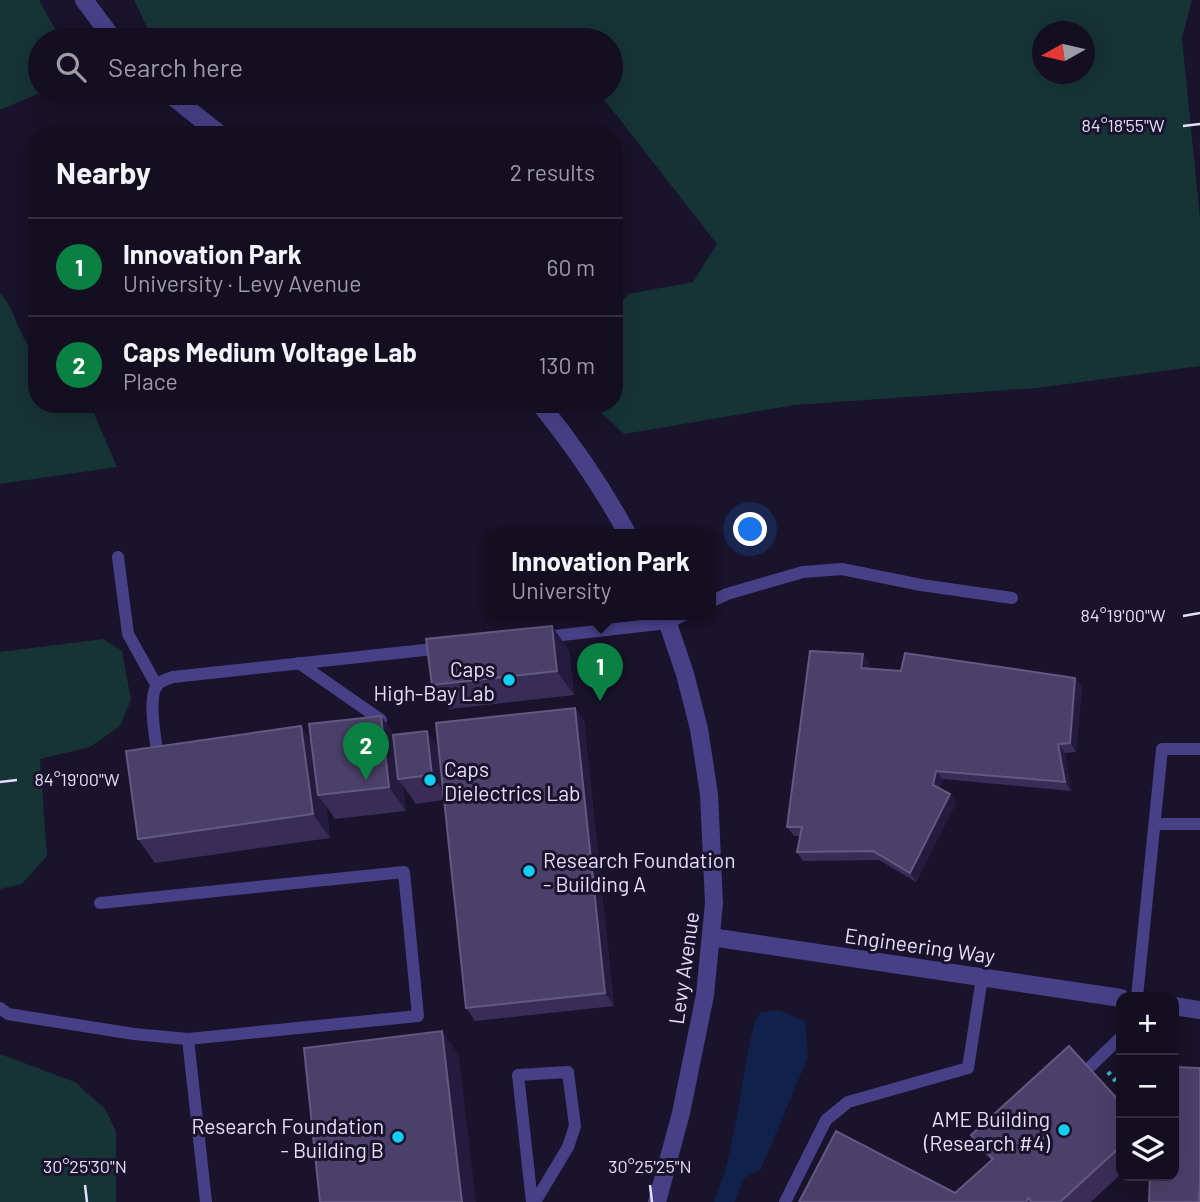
<!DOCTYPE html>
<meta charset="utf-8">
<style>
:root{--surface:#130e20;--page:#201c2d;--text:#f1f3f6;--muted:#9d9ca5;--line:#322e3e;--accent:#0b8043}
body{margin:0;font-family:Barlow,sans-serif;background:var(--page);color:var(--text)}
.controls{position:absolute;right:21px;bottom:21px;display:grid;overflow:hidden;border-radius:14px;box-shadow:0 7px 28px #0002}
.controls button{width:63px;height:63px;display:grid;place-items:center;padding:0;border:0;border-bottom:2px solid var(--line);background:var(--surface);color:var(--text);font:35px sans-serif}
.compass{position:absolute;left:1032px;top:21px;width:63px;height:63px;border-radius:50%;background:var(--surface);box-shadow:0 7px 28px #0002;rotate:262deg}
.you{position:absolute;left:751px;top:530px;width:24px;height:24px;margin:-18px;border:5px solid #fff;border-radius:50%;background:#1a73e8;box-shadow:0 0 0 10px #1a73e833}
.badge{display:grid;place-items:center;width:46px;height:46px;border-radius:50%;background:var(--accent);color:#fff;font-size:23px;font-weight:700}
.pin{position:absolute;translate:-50% -58px;filter:drop-shadow(0 2px 4px #0008)}
.pin::after{content:'';position:absolute;top:37px;width:24px;height:21px;background:inherit;clip-path:polygon(0 0,100% 0,50% 100%)}
.popup{position:absolute;left:485px;top:529px;width:231px;height:91px;box-sizing:border-box;display:grid;place-content:center;border-radius:14px;background:var(--surface);filter:drop-shadow(0 2px 5px #0005);font-size:23px;white-space:nowrap;color:var(--muted)}
.popup b{font-size:26px;color:var(--text)}
.popup::after{content:'';position:absolute;left:50%;top:100%;margin-left:-14px;border:14px solid transparent;border-top-color:var(--surface)}
.list{margin:0;padding:0;list-style:none}
h2{display:flex;justify-content:space-between;align-items:center;height:91px;margin:0;padding:0 28px;font-size:30px}
h2 small{font-size:23px;font-weight:400;color:var(--muted)}
.list li{display:grid;grid-template-columns:46px 1fr auto;gap:21px;align-items:center;box-sizing:border-box;height:98px;padding:0 28px;border-top:2px solid var(--line)}
.list b{display:block;font-size:26px;white-space:nowrap}
.list p{margin:0;font-size:23px;white-space:nowrap;color:var(--muted)}
.list em{font-size:23px;font-style:normal;color:var(--muted)}
.icon{flex:none;width:38px;height:38px;fill:none;stroke:currentColor;stroke-width:2;stroke-linecap:round;stroke-linejoin:round}
.map{position:relative;flex:none;width:1200px;height:1202px;overflow:hidden}
.search{position:absolute;background:var(--surface);box-shadow:0 7px 28px #0002;left:28px;top:28px;width:595px;height:77px;display:flex;align-items:center;gap:18px;box-sizing:border-box;padding:0 24px;border-radius:38px;color:var(--muted);font-size:26px}
.panel{position:absolute;background:var(--surface);box-shadow:0 7px 28px #0002;left:28px;top:126px;width:595px;height:287px;border-radius:28px}
.map>svg:first-child{display:block}
.green{fill:#163335;fill-rule:evenodd}
.water{fill:#10224c}
.lines{fill:none;stroke-linecap:round;stroke-linejoin:round}
.path{stroke:#37b6b8;stroke-width:4.5;stroke-dasharray:3.5 5;stroke-linecap:butt}
.service{stroke:#484087;stroke-width:12}
.minor{stroke:#484087;stroke-width:18}
.tertiary{stroke:#484087;stroke-width:18}
.wall{fill:#392d57}
.shaded-wall{fill:#241b3e}
.building{fill:#4b4069;stroke:#635980;stroke-width:2}
.ticks{fill:none;stroke:#e4defd;stroke-width:2.5}
.poi-dot{fill:#14cdf3;stroke:#19132b;stroke-width:2.5}
.labels{text-anchor:middle;dominant-baseline:central;stroke-width:6;stroke-linejoin:round;paint-order:stroke}
.poi-label{font-size:21px;fill:#e4defd;stroke:#19132b;text-anchor:end}
.street-label{font-size:21px;fill:#e4defd;stroke:#19132b}
.ticks-label{font-size:18px;text-anchor:middle;fill:#e4defd;stroke:#19132b;stroke-width:6;stroke-linejoin:round;paint-order:stroke}
</style>
<div class="map">
<svg width="1200" height="1202" viewBox="0 0 1200 1202">
<rect width="100%" height="100%" fill="#19132b"/>
<!-- green -->
<path class="green" d="M0 0H39L61 40H40V93L0 110Z
M134 0H1192L1182 38 1200 218V366L1037 388 795 405 624 434 592 404H614V313L628 294 693 282 717 244 599 93H611V40H153ZM1042 32H1084V74H1042Z
M0 293C17 310 18 340 37 354V404H90L117 467 0 484Z
M103 639 122 651 131 700 120 726 90 747 40 759 47 856 22 884 0 889V652Z
M0 1054 75 1082 105 1109 116 1131V1202H0Z"/>
<!-- water -->
<path class="water" d="M778 1010 805 1021 808 1057 761 1169 744 1178 735 1202H714C738 1145 739 1081 755 1022L761 1012Z"/>
<g class="lines">
<!-- path -->
<path class="path" d="M1108 1072 1121 1087"/>
<!-- service -->
<path class="service" d="M118 557 128 634 157 686
M710 602 727 594 803 572 842 569 921 585 1012 598
M545 637 668 623 684 615
M299 663 381 720
M159 764C157 746 146 697 158 684 162 680 167 679 173 677L443 648
M1155 824H1200
M1137 997 1162 749H1200
M0 1008 8 1014 134 1034 188 1039 418 1016 404 872 100 903
M188 1039 206 1202
M1091 1066 1121 1037
M532 1202 518 1075 568 1072 575 1126 568 1147 535 1202
M785 1202 826 1120 848 1102 968 1068 982 978"/>
<!-- minor -->
<path class="minor" d="M711 937 1121 998
M1174 1006 1200 1010"/>
<!-- tertiary -->
<path class="tertiary" d="M84 0 114 40
M168 93 221 135
M540 404C574 446 603 488 628 535
M657 1202 681 1113 705 995 714 903 709 794 699 729 685 674 665 615"/>
</g>
<!-- wall -->
<path class="wall" d="M569 650 574 695 449 709 432 685Z
M863 654 869 663 868 669 901 671 1075 678 1082 687 1076 752 1065 753 1071 791 943 779 940 789 950 794 956 803 916 882 879 860 803 861 797 852 800 836H794L787 827Z
M575 708 584 721 614 1006 475 1021 466 1008 444 800 416 804 403 786 406 811 335 819 326 806 330 838 155 863 138 839 311 741 381 716 394 735 438 748Z
M1121 1103V1174L1091 1202H799L955 1193 991 1160 983 1152 971 1135Z"/>
<!-- shaded-wall -->
<path class="shaded-wall" d="M552 626 569 650 574 695 557 671Z
M863 654 869 663 867 677 861 668Z
M1075 678 1082 687 1076 752 1070 743Z
M575 708 584 721 614 1006 605 993Z
M381 716 398 740V779L403 786 406 811 389 787Z
M301 726 318 751V795L326 806 330 838 313 814Z
M427 731 444 756 449 800 432 775Z
M1058 744 1065 753 1071 791 1065 782Z
M936 771 943 779 939 794 933 785Z
M950 794 956 803 916 882 910 873Z
M442 1031 459 1055 476 1202H462Z"/>
<!-- building -->
<path class="building" d="M552 626 557 671 432 685 426 639Z
M810 651 863 654 861 668 901 671 905 653 1075 678 1070 743 1058 744 1065 782 936 771 933 785 950 794 910 873 873 851 797 852 802 827H787Z
M575 708 605 993 466 1008 436 723Z
M381 716 389 787 318 795 309 724Z
M301 726 313 814 138 839 126 751Z
M427 731 432 775 398 779 393 735Z
M442 1031 462 1202H320L304 1048Z
M1069 1046 1121 1103V1112L1120 1114 1121 1116V1130L1117 1134 1121 1139V1146L1060 1202H1032L1028 1198 1026 1202H799L836 1131 955 1193 993 1159 971 1135Z
M1174 1067 1200 1068V1180L1199 1202H1149L1150 1176H1174Z"/>
<!-- ticks -->
<path class="ticks" d="M1183 126 1200 124M1183 616 1200 613M0 782 17 780M85 1185 87 1202M650 1185 652 1202"/>
<!-- markers -->
<g class="poi-dot">
<circle cx="509" cy="680" r="7"/>
<circle cx="430" cy="780" r="7"/>
<circle cx="529" cy="871" r="7"/>
<circle cx="1064" cy="1130" r="7"/>
<circle cx="398" cy="1137" r="7"/>
</g>
<g class="labels">
<!-- poi labels -->
<g class="poi-label">
<text x="495" y="668">Caps<tspan x="495" dy="24">High-Bay Lab</tspan></text>
<text x="444" y="768" text-anchor="start">Caps<tspan x="444" dy="24">Dielectrics Lab</tspan></text>
<text x="543" y="859" text-anchor="start">Research Foundation<tspan x="543" dy="24">- Building A</tspan></text>
<text x="1050" y="1118">AME Building<tspan x="1050" dy="24">(Research #4)</tspan></text>
<text x="384" y="1125">Research Foundation<tspan x="384" dy="24">- Building B</tspan></text>
</g>
<!-- street labels -->
<g class="street-label">
<text transform="translate(920 945) rotate(8)">Engineering Way</text>
<text transform="translate(683 968) rotate(-82)">Levy Avenue</text>
</g>
</g>
<g class="ticks-label">
<text x="1123" y="132">84°18'55"W</text>
<text x="1123" y="622">84°19'00"W</text>
<text x="77" y="786">84°19'00"W</text>
<text x="85" y="1173">30°25'30"N</text>
<text x="650" y="1173">30°25'25"N</text>
</g>
</svg>
<div class="controls">
<button>+</button>
<button>−</button>
<button><svg class="icon" aria-label="layers" viewBox="0 0 24 24"><path d="M12 4l9 5-9 5-9-5zM3 14l9 5 9-5"/></svg></button>
</div>
<svg class="compass" viewBox="-18 -18 36 36"><path d="M0-13l5 13h-10z" fill="#e53935"/><path d="M0 13l5-13h-10z" fill="#9d9ca5"/></svg>
<div class="you"></div>
<div class="pin badge" style="left:600px;top:701px">1</div>
<div class="popup"><b>Innovation Park</b>University</div>
<div class="pin badge" style="left:366px;top:780px">2</div>
<div class="search"><svg class="icon" aria-label="search" viewBox="0 0 24 24"><circle cx="10" cy="10" r="6"/><path d="M15 15l6 6"/></svg>Search here</div>
<section class="panel">
<h2>Nearby<small>2 results</small></h2>
<ul class="list">
<li><span class="badge">1</span><div><b>Innovation Park</b><p>University · Levy Avenue</p></div><em>60 m</em></li>
<li><span class="badge">2</span><div><b>Caps Medium Voltage Lab</b><p>Place</p></div><em>130 m</em></li>
</ul>
</section>
</div>
